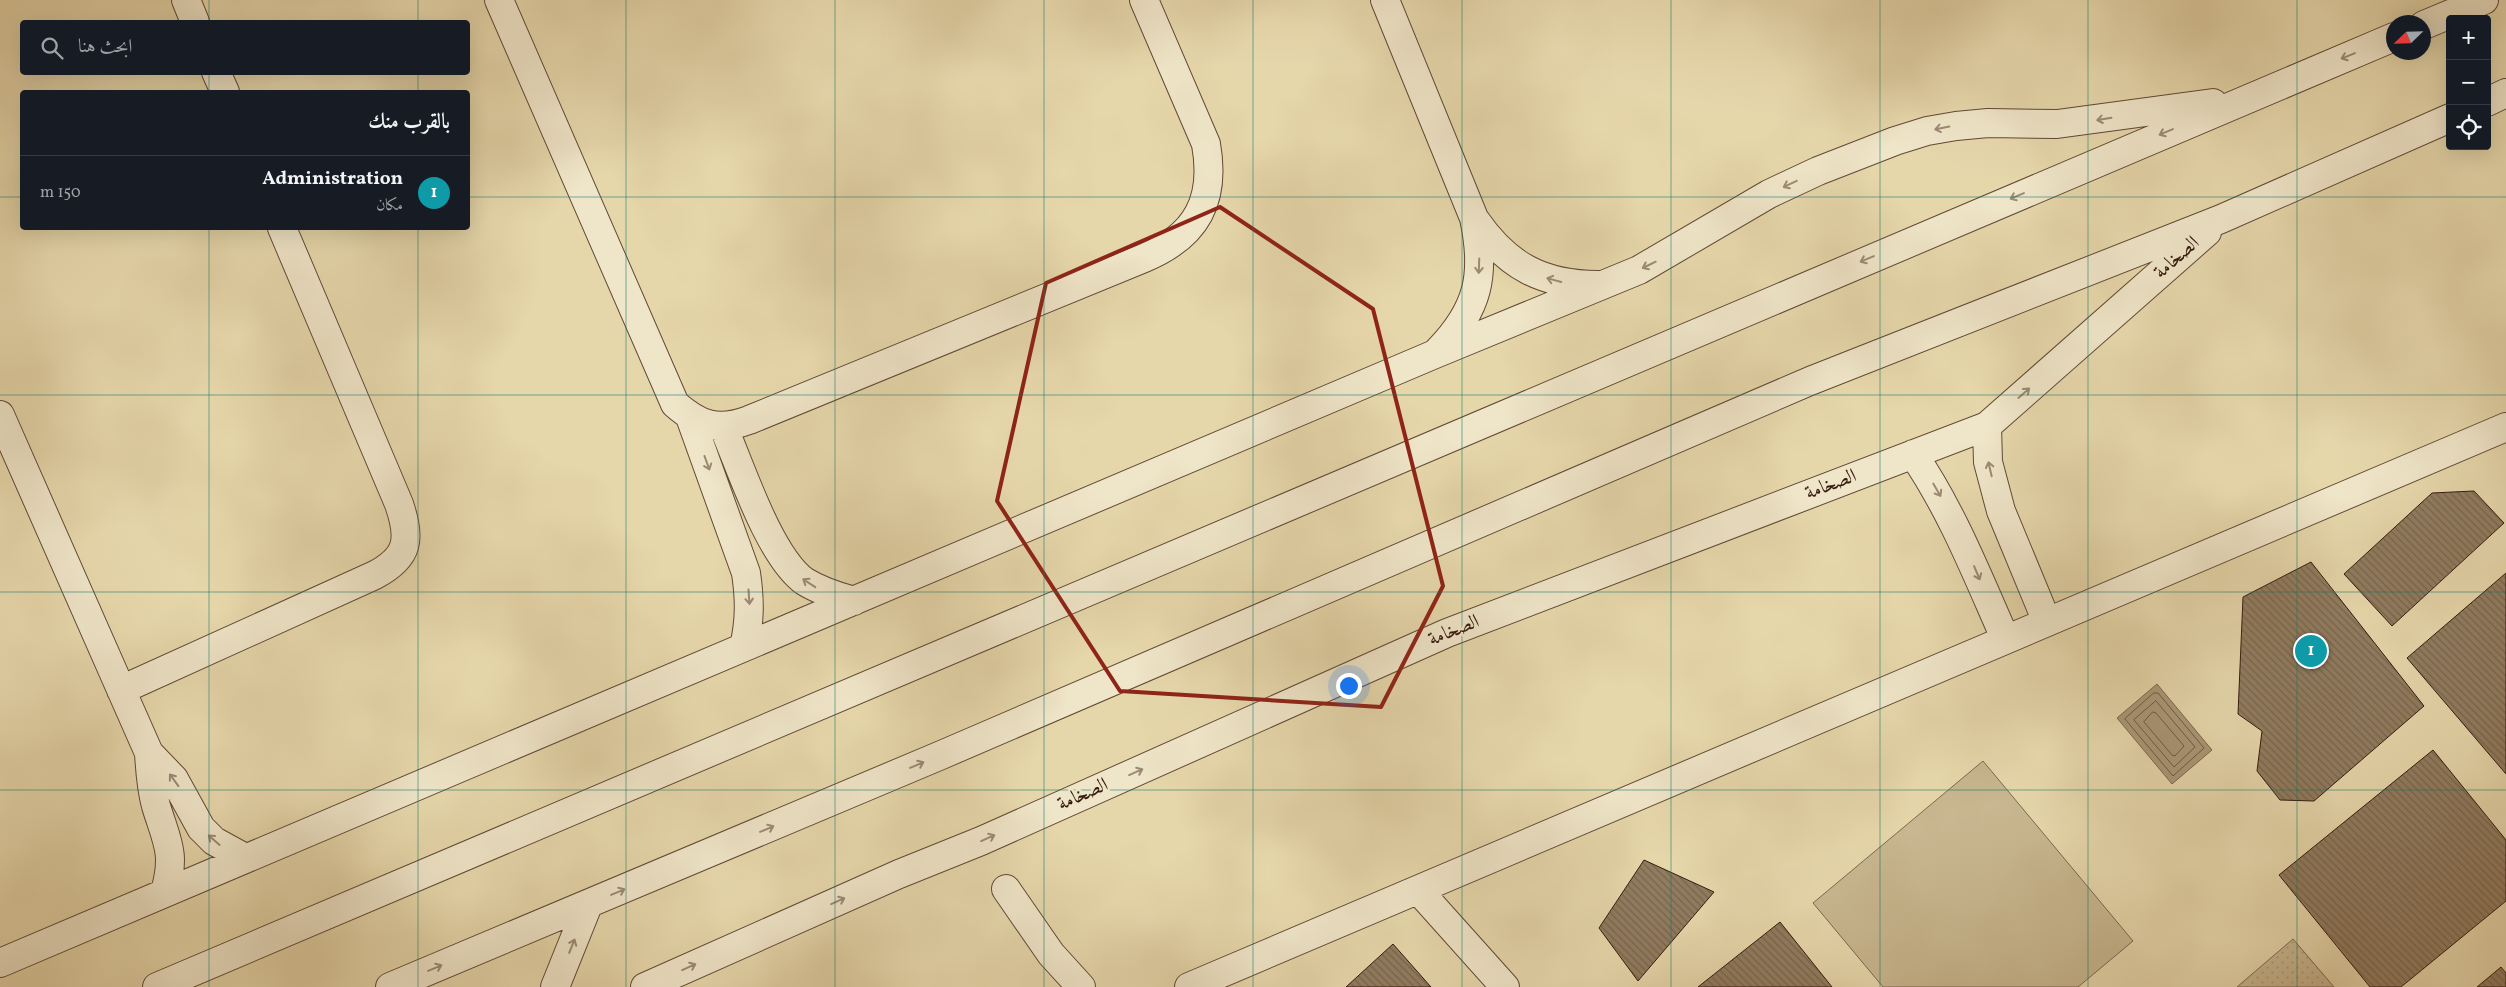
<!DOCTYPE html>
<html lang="ar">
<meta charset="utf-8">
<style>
:root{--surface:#171b24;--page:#20242c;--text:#f1f3f6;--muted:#9ea1a6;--line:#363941;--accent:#c59692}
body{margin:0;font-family:Vollkorn,Amiri,serif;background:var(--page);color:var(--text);direction:rtl}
.controls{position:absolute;right:15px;top:15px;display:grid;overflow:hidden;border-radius:5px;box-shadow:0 5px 20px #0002}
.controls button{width:45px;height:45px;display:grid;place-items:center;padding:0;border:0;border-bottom:1px solid var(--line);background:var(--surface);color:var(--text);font:25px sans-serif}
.compass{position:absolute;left:2386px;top:15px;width:45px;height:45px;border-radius:50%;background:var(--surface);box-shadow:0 5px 20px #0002;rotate:247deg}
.you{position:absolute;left:1348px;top:685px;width:18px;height:18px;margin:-12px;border:4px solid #fff;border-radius:50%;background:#1a73e8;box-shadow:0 0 0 8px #1a73e833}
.badge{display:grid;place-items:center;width:32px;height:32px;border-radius:50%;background:var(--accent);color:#fff;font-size:16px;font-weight:700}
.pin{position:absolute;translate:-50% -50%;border:2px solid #fff;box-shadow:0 1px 5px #0006}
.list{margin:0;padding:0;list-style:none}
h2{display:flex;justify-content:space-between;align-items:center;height:65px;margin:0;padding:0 20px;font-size:21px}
h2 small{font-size:16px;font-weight:400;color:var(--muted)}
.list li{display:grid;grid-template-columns:32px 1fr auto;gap:15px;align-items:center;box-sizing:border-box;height:75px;padding:0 20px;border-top:1px solid var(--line)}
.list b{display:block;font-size:19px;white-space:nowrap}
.list p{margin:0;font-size:16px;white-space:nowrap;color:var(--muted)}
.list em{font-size:16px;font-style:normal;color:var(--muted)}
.icon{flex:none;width:28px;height:28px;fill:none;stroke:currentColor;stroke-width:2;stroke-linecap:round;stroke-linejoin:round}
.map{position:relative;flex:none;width:2506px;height:987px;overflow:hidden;direction:ltr}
.search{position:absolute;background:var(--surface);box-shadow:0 5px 20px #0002;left:20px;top:20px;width:450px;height:55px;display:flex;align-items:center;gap:12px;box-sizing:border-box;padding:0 18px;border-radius:5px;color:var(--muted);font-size:19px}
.panel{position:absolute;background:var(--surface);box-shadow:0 5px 20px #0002;left:20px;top:90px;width:450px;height:140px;border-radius:5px;direction:rtl}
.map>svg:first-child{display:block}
.green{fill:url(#green-dots);stroke:#7e6850}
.pitch{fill:#c8b790;stroke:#7e6850}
.water{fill:#aa9776;stroke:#7b654d}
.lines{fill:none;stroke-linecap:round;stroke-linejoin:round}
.shore{stroke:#705842;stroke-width:1}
.building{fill:url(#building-back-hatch);stroke:#351a0f}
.minor-casing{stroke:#614936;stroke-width:30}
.minor{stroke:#efe5c8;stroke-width:28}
.oneway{stroke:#9b8a75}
.marked{fill:none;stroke:#8f2418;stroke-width:4;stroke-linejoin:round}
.grid{fill:none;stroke:#0f766e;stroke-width:1;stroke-opacity:0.55}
.labels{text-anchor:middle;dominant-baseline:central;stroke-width:5;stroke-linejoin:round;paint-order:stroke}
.street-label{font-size:20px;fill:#351a0f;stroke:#efe5c8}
</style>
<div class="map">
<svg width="2506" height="987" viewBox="0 0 2506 987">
<defs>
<pattern id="green-dots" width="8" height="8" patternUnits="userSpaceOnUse" patternTransform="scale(1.25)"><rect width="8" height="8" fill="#c8b790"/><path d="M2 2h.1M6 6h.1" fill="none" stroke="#ac9d7b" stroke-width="1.8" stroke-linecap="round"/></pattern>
<pattern id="building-back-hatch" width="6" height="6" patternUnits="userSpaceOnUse" patternTransform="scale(1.25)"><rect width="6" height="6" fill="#917c60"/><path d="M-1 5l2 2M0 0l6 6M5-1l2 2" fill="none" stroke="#77654e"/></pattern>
</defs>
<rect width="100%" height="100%" fill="#e6d7ab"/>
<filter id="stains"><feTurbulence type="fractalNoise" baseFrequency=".004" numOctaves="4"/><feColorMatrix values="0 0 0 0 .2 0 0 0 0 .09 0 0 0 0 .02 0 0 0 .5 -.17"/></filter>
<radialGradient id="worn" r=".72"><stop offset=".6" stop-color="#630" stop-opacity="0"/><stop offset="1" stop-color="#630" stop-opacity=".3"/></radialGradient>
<!-- green -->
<path class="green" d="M2293 939 2334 987H2237Z"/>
<!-- pitch -->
<path class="pitch" d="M1983 761 2133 941 2078 987H1883L1813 903Z"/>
<!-- water -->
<path class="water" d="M2157 684 2212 750 2172 784 2117 718Z"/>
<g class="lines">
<!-- shore -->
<path class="shore" d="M2154 693H2158L2204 748 2173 776 2125 719Z
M2156 701 2195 747 2174 767 2134 720Z
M2153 712 2156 713 2184 746 2175 756 2172 755 2144 722Z"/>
</g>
<!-- building -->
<path class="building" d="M2474 491 2504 523 2392 626 2344 574 2432 493Z
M2311 562 2424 706 2314 801 2280 800 2257 771 2262 731 2238 714 2243 597Z
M2506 573V774L2407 658Z
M2433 750 2506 840V901L2401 987H2370L2279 875Z
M1644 860 1714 892 1638 981 1599 928Z
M1780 922 1832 987H1698Z
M1393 944 1431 987H1346Z
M2501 967 2506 973V987H2477Z"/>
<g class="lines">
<defs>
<path id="minor" d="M186 0 195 22
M499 0 675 404C699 425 717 432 749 420L1144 258C1197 236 1216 200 1206 144L1144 0
M1385 0 1474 218C1486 274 1479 309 1438 351
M2424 25 2484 0
M216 72 225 92
M2487 102 2506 93
M1476 221C1507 266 1543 285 1598 285
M0 415 149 753C150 771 151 788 156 806 167 842 176 853 165 892
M690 417 746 573C750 600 750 621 744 647
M723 426C741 468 769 555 804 581 820 591 836 596 854 601
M1987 426 1988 462 2001 511 2047 622
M1913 454C1952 511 1977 575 2005 638
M121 690 375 575C409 557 411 539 399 504L282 228
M149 753 174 779 201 828 214 841 245 858
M1006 889 1051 954 1081 987
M1419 891 1505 987
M0 963 1435 354 1639 270 1769 194 1818 171 1895 141 1927 131 1956 126 1988 123 2057 124 2213 103
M157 987 2394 37
M390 987 939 756 1810 381 2221 219 2450 118
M555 987 588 905
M645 987 899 874 981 841 1447 633 1987 426 2207 232
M1189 987 2506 427"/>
</defs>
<!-- minor casing -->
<use href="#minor" class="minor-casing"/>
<!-- minor -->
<use href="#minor" class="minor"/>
</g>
<!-- one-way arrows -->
<defs><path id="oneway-shaft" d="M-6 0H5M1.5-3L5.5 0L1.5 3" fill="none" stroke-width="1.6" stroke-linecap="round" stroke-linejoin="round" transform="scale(1.25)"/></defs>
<g class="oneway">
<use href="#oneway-shaft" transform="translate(2348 56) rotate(158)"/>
<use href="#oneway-shaft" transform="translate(2104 119) rotate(171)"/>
<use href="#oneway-shaft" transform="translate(1942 128) rotate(169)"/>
<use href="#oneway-shaft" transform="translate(2166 132) rotate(157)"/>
<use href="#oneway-shaft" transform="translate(1790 184) rotate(155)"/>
<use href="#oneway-shaft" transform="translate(2017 196) rotate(157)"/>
<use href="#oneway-shaft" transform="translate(1867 259) rotate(157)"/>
<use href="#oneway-shaft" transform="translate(1649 265) rotate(154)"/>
<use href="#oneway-shaft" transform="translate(1479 266) rotate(92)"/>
<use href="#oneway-shaft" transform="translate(1554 280) rotate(-165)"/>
<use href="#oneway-shaft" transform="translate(2024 393) rotate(-41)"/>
<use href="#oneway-shaft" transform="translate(707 463) rotate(70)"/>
<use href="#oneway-shaft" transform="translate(1990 469) rotate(-103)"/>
<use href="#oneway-shaft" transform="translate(1937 490) rotate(60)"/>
<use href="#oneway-shaft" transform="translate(1977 573) rotate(67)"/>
<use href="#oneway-shaft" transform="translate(809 583) rotate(-147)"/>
<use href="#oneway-shaft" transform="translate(749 597) rotate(86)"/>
<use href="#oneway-shaft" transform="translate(917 765) rotate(-23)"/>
<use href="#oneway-shaft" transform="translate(1136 772) rotate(-24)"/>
<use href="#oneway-shaft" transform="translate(174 780) rotate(-126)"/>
<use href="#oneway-shaft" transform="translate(767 829) rotate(-23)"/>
<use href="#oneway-shaft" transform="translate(988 838) rotate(-24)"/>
<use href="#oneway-shaft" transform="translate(214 840) rotate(-139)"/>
<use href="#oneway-shaft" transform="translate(618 892) rotate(-23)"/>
<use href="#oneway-shaft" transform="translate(838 901) rotate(-24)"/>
<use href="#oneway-shaft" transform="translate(572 946) rotate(-68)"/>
<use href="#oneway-shaft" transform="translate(689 967) rotate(-24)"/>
<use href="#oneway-shaft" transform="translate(435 968) rotate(-23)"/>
</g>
<!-- marked area -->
<path class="marked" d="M1220 207 1373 309 1443 586 1381 707 1120 691 997 501 1046 283Z"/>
<!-- grid -->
<path class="grid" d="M209 0V22M418 0V22M626 0V987M835 0V987M1044 0V987M1253 0V987M1462 0V987M1671 0V987M1880 0V987M2088 0V987M2297 0V987M209 72V92M418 72V92M0 197H22M468 197H2506M209 228V987M418 228V987M0 395H2506M0 592H2506M0 790H2506"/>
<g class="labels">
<!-- street labels -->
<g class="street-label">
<text transform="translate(2177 258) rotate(-41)">الصخامة</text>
<text transform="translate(1831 485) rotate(-21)">الصخامة</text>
<text transform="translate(1454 631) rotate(-22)">الصخامة</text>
<text transform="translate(1083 795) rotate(-24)">الصخامة</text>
</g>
</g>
<rect width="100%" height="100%" filter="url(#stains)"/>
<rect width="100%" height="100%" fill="url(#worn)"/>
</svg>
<div class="controls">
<button>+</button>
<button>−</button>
<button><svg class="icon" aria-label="locate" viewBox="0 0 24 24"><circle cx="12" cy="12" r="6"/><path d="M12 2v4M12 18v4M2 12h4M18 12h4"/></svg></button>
</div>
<svg class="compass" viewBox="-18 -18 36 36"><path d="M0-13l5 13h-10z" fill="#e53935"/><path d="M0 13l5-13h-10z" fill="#9ea1a6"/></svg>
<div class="you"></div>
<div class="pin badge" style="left:2311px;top:651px;background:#0f9aa8">1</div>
<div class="search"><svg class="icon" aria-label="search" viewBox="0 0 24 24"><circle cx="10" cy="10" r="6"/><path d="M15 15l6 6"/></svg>ابحث هنا</div>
<section class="panel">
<h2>بالقرب منك<small></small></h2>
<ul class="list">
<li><span class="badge" style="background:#0f9aa8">1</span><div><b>Administration</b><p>مكان</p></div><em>150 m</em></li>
</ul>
</section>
</div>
